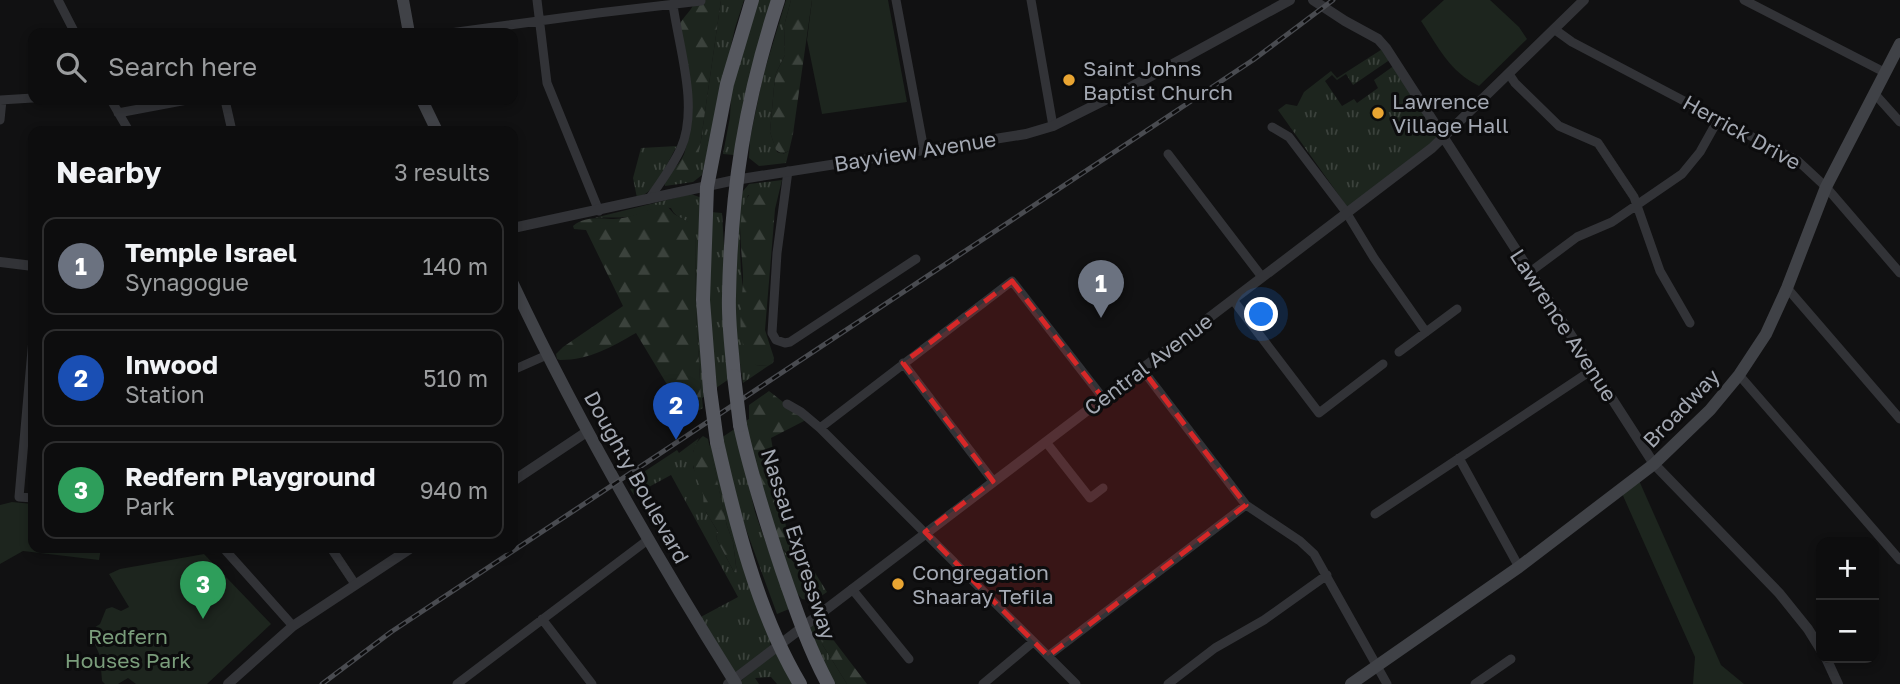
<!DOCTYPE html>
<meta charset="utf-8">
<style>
:root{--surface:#0d0d0e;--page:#1b1b1c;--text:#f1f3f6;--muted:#9a9c9e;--line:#2d2d2e;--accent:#e9a532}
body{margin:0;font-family:"Golos Text",sans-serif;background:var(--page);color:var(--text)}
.controls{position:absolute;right:21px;bottom:21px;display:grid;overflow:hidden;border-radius:14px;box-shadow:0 4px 10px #0003}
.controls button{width:63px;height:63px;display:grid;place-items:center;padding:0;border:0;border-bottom:2px solid var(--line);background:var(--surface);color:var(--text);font:35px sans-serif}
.you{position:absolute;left:1262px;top:315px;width:24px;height:24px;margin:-18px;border:5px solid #fff;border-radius:50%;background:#1a73e8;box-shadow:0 0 0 10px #1a73e833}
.badge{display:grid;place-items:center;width:46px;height:46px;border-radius:50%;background:var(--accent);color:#fff;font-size:23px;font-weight:700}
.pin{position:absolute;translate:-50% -58px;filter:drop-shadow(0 2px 4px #0008)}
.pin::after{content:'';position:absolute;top:37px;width:24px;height:21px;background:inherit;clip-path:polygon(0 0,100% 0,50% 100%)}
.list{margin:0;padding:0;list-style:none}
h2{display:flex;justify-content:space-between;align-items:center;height:91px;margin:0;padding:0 28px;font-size:30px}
h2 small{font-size:23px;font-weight:400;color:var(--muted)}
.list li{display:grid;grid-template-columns:46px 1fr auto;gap:21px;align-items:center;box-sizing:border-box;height:98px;margin:0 14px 14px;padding:0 14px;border:2px solid var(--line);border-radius:14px}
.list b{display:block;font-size:26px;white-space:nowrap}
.list p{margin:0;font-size:23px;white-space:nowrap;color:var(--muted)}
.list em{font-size:23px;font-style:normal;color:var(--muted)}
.icon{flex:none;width:38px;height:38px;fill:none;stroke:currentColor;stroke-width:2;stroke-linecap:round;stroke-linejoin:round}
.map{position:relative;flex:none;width:1900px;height:684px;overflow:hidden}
.search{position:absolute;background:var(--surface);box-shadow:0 4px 10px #0003;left:28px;top:28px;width:490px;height:77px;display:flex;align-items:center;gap:18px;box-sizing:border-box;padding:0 24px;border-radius:14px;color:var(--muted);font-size:26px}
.panel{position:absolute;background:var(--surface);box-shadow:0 4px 10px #0003;left:28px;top:126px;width:490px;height:427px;border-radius:14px}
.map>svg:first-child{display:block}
.grass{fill:url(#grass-tufts)}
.forest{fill:url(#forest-firs)}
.park{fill:#1d251e}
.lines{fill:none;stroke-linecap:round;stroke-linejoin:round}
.minor{stroke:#323337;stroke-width:9}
.tertiary{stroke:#323337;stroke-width:10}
.secondary{stroke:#404247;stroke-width:12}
.trunk{stroke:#56585f;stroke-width:14}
.rail-casing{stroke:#494b50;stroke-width:5}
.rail{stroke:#0c0c0d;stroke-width:2.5;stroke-dasharray:8;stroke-linecap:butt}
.trunk-bridge{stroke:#56585f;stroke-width:14}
.marked{fill:#d62828;fill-opacity:0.2;stroke:#d62828;stroke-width:5;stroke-dasharray:14 9;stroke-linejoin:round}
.poi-dot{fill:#e9a532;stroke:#0c0c0d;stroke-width:2.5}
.labels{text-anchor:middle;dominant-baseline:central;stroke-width:6;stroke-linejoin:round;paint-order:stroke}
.poi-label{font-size:21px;fill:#a3a8b2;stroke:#0c0c0d;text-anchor:start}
.street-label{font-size:21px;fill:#a3a8b2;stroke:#0c0c0d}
.park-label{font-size:21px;fill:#7a9d7b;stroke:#0c0c0d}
</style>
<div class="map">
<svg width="1900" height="684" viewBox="0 0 1900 684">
<defs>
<pattern id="grass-tufts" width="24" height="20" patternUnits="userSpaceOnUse" patternTransform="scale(1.75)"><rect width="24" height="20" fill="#1d251e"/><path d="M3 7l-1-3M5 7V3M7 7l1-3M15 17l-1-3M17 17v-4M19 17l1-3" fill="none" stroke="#3b423c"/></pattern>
<pattern id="forest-firs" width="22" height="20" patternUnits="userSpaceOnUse" patternTransform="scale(1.75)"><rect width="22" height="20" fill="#1d251e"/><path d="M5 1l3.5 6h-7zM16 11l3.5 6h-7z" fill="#3b423c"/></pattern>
</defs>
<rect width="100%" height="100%" fill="#111112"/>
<!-- grass -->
<path class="grass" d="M721 0H744L735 28 702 175 693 182 665 186 664 180 685 155 674 168 700 147Z
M757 0H772L734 155 723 154 730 117 731 96 744 42Z
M786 0H791L784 26 785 55 776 73 774 87 770 132 777 152 783 154 789 151 786 163 759 166 749 158 750 139 763 76Z
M1384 48 1391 59 1353 85 1346 74 1337 80 1332 75 1325 81 1342 106 1354 99 1357 103 1378 88 1374 80 1395 65 1441 137 1348 208 1278 110 1286 104 1297 106 1304 92 1331 71 1337 78Z
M677 146C666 164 658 191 637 198L633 178 641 148Z
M782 180 775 209V199L748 195C730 244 747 314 756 365L768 366 743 383 733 318 738 197 749 184Z
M691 194 702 198 709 393 702 398 703 408 696 412 701 398 696 312 695 230C689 218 676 220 671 208 655 205 643 214 628 217 616 218 606 217 594 218Z
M710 212 722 213 732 377 713 390 710 364Z
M749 419 759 475 779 545 806 577 811 576 812 568 827 592 814 601 802 599 795 591 784 565 744 422Z
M736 428 755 512 789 609 777 614 735 499 721 438Z
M699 438 693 452V467L704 493 706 512 718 532 716 538 734 572 737 573 733 542 727 526 709 446 716 442 771 636 770 649 734 679 697 619 738 597 671 475 634 495 630 489 639 483 636 477 677 450 679 453Z
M818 619 825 629 822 628V644L847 684H831L806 629Z
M777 651 802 684H777L771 677 755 678 759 684H737Z"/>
<!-- forest -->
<path class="forest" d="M696 0H721L700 147C696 162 693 182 674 180L672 175C675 166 683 160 685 151 699 109 686 67 679 25 684 16 692 10 696 0Z
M791 0H812L793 134 789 151 782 154 776 150 770 132 774 87 776 73 785 55 784 26Z
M761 188 769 189 775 199V209L765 330 774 358 773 363 768 366 756 365C732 343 743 306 743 277 743 256 731 193 761 188Z
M667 206 674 214 692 224 695 229 696 312 701 398 696 412 684 420 677 417 683 411 636 333C611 347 590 360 560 360L557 359 556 354 563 347 623 306 586 230 574 229 573 226C584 217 598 218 611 219 630 220 648 207 667 206Z
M769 391 806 420 771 438 786 527 812 568 811 576 806 577 796 568 793 559 779 545 759 475 749 423V405Z
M703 436 708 439 727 526 733 542 737 574 734 572 716 538 718 532C714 524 707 516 704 507 703 502 704 495 702 491 694 474 685 451 703 436Z
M822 628 825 629 867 684H847L822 644 820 630Z"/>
<!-- park -->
<path class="park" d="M812 0H888L907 102 822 114 807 40Z
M1444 0H1490L1519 27 1527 39 1479 86C1449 71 1439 48 1421 21Z
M1637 476 1721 665 1744 684H1693L1695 657 1620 489Z
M12 502 33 504V548H101L99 560 23 551 0 564V505Z
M204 554 271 624 207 684H136L128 678 118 684H105L102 681 100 656 89 631 100 624 106 609 112 607 121 611 129 607 109 574 120 569Z"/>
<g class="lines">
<!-- minor -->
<path class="minor" d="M58 0 75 33
M537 0 547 83 599 211
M896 0 924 150
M1031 0 1053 126
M1744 0 1884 72
M1554 29 1572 42 1798 161 1826 187 1900 273
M450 33 598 13 701 1
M1509 74 1515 83 1559 126 1598 143 1634 197 1660 271 1690 323
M1874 93 1900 122
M0 100 33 98
M111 100 129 131
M225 100 232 131
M118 113 187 100
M0 120 2 100
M1272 127 1289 137 1346 212 1374 258 1426 332
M1168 154 1262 277
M788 171 777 253 772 333 776 340 785 343 790 342 916 259
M649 199C660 183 673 166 681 148 699 107 679 48 673 5
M1530 272 1577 237 1612 222 1682 174 1700 152 1719 118
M1787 288 1900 419
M1233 300 1319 413 1383 364
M33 339 19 497 33 498
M1399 352 1457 309
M903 363 993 481
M1142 369 1246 505 1300 541 1314 554 1387 684
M513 370 547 355
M1739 375 1900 560
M787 404 801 412 820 428 1076 684
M820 428 1012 281 1103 398
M1046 442 1090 498 1103 488
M1459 458 1519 567
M1375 514 1592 370
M331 548 355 584
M226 551 293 626
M852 589 909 659
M542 619 592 684
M1048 656 1246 505
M457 684 649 539
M983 684 1033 642
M1168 684 1215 648 1264 620 1327 575
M1475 684 1511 659"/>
<!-- tertiary -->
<path class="tertiary" d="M1313 0 1345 21 1378 39 1386 48 1654 464 1779 593 1808 629 1821 650
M513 228 735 180 1026 134 1053 126 1129 88 1290 0
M0 262 33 266
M513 481 588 431
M1826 658 1838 684
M228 684 293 626 411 548
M728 684 1432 148 1584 0"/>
<!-- secondary -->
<path class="secondary" d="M403 0 409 33
M422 100 437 131
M513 284C578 422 655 555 736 684
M1351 684 1519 567 1654 464 1710 410 1739 375 1766 334 1787 288 1826 187 1900 44"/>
<!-- trunk -->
<path class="trunk" d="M734 376C732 350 728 322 729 296 731 189 745 101 778 0
M710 390 703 300 707 187 727 84 752 0
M740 425C751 475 766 522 782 570 796 610 808 647 828 684
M717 442C735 521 758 614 800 684"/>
<defs>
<path id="rail" d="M322 684 391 632 1253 60 1333 0"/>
</defs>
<!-- rail casing -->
<use href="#rail" class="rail-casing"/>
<!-- rail -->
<use href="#rail" class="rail"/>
<!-- trunk-bridge -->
<path class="trunk-bridge" d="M734 376 740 425
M710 390 717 442"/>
</g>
<!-- marked area -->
<path class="marked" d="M1012 281 1103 398 1142 369 1246 505 1048 656 925 532 993 481 903 363Z"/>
<!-- markers -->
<g class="poi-dot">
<circle cx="1069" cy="80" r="7"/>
<circle cx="1378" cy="113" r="7"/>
<circle cx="898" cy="584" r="7"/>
</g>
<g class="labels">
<!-- poi labels -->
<g class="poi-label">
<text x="1083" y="68">Saint Johns<tspan x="1083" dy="24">Baptist Church</tspan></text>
<text x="1392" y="101">Lawrence<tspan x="1392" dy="24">Village Hall</tspan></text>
<text x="912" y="572">Congregation<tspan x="912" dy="24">Shaaray Tefila</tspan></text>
</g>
<!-- street labels -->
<g class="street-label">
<text transform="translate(1742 132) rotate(29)">Herrick Drive</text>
<text transform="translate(915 151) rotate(-9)">Bayview Avenue</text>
<text transform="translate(1564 325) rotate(57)">Lawrence Avenue</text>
<text transform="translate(1148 364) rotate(-37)">Central Avenue</text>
<text transform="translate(1681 408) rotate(-46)">Broadway</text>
<text transform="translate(637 477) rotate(61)">Doughty Boulevard</text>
<text transform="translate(799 544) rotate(72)">Nassau Expressway</text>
</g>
<!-- park labels -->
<g class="park-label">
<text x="128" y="636">Redfern<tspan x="128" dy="24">Houses Park</tspan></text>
</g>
</g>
</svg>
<div class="controls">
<button>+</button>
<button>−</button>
</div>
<div class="you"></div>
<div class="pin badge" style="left:1101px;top:318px;background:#6b7280">1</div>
<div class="pin badge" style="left:676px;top:440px;background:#1a4fb4">2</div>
<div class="pin badge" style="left:203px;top:619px;background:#2e9e5b">3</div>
<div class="search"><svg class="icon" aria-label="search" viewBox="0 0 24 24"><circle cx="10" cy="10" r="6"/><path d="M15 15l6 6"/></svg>Search here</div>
<section class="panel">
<h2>Nearby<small>3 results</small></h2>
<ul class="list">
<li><span class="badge" style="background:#6b7280">1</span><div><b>Temple Israel</b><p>Synagogue</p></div><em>140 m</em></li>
<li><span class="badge" style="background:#1a4fb4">2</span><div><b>Inwood</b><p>Station</p></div><em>510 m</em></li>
<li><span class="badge" style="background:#2e9e5b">3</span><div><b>Redfern Playground</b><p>Park</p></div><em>940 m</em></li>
</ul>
</section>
</div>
